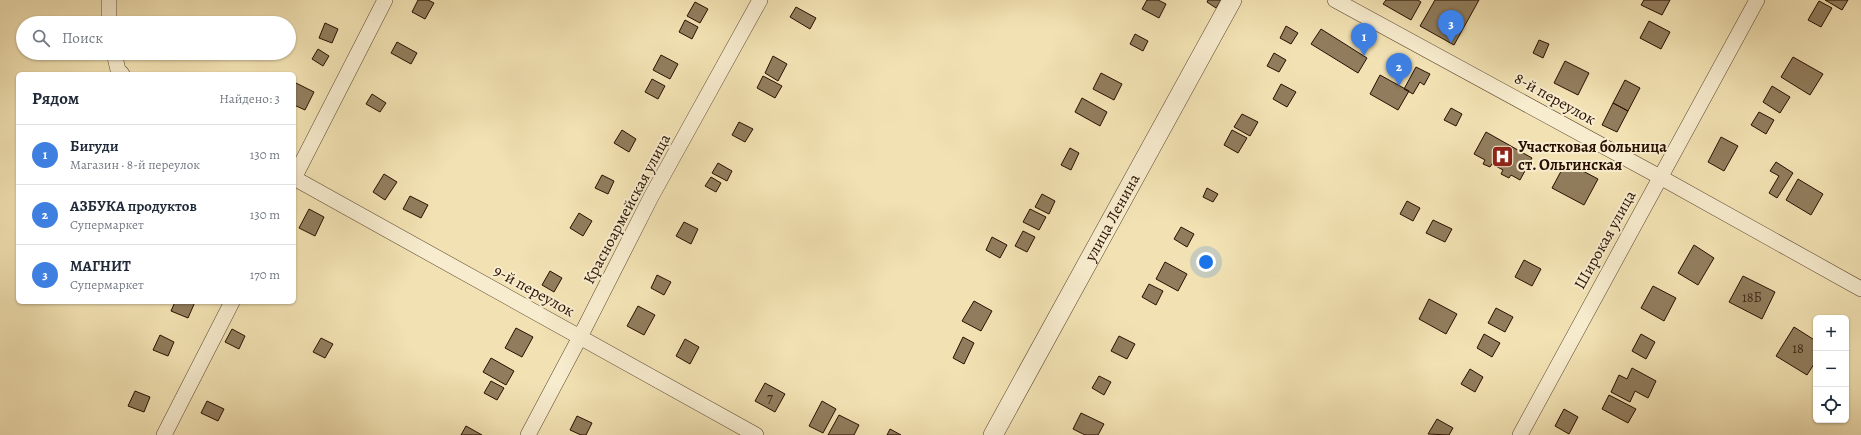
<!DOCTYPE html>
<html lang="ru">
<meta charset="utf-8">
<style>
:root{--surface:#fff;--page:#f2f2f3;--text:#1f2937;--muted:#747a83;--line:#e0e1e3;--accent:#0b8043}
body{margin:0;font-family:Alegreya,serif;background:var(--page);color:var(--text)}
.controls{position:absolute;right:12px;bottom:12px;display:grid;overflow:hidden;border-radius:6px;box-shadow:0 1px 3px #0004}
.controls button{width:36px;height:36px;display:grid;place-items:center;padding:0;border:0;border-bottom:1px solid var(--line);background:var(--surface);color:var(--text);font:20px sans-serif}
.you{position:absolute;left:1206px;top:262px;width:14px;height:14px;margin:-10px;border:3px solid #fff;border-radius:50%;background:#1a73e8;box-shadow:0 0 0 6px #1a73e833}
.badge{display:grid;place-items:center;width:26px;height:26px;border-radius:50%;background:var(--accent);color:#fff;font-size:13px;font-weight:700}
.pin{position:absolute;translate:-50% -33px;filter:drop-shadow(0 1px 2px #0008)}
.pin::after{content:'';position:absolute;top:21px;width:14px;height:12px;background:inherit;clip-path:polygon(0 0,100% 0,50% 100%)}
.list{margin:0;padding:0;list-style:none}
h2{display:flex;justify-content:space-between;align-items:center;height:52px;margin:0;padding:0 16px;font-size:17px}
h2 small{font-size:13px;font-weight:400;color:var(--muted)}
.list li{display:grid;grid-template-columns:26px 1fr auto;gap:12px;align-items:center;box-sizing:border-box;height:60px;padding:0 16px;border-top:1px solid var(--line)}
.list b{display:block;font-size:15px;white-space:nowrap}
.list p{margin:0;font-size:13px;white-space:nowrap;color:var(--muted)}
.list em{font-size:13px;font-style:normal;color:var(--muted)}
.icon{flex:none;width:22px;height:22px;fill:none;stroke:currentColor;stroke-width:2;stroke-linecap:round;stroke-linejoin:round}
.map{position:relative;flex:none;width:1861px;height:435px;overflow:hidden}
.search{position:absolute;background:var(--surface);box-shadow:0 1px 3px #0004;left:16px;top:16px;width:280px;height:44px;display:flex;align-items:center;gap:10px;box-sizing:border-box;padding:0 14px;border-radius:22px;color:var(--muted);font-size:15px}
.panel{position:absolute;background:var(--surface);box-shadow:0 1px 3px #0004;left:16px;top:72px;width:280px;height:232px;border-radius:6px}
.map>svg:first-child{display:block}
.building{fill:#917d5d;stroke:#280f00}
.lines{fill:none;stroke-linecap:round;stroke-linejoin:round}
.minor-casing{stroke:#5a442d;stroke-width:16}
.tertiary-casing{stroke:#5a442d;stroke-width:20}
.minor{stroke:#f7ecce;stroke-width:15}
.tertiary{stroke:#f7ecce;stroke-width:19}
.labels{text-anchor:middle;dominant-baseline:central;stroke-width:4;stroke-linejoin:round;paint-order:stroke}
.number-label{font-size:14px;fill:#422a17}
.street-label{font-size:16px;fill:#280f00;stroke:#f7ecce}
.poi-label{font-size:16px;font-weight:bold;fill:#280f00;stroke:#f7ecce;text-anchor:start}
</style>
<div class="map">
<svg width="1861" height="435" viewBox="0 0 1861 435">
<rect width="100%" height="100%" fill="#f2e2b3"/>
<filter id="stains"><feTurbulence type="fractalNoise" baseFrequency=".005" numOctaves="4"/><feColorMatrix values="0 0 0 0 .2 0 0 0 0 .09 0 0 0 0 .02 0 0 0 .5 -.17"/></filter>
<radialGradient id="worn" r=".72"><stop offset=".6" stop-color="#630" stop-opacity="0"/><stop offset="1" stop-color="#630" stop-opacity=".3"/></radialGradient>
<!-- building -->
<path class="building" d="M418 0H428L434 3 425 19 412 12Z
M1147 0H1158L1166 4 1159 18 1142 9Z
M1208 0H1221L1216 8 1207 2Z
M1386 0H1418L1421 2 1411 20 1383 4Z
M1435 0H1479L1454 45 1420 26Z
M1644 0H1670L1662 15 1641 5Z
M1825 0H1848L1842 10Z
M1819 1 1832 8 1821 27 1808 20Z
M695 2 708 9 700 23 687 16Z
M796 7 816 18 810 29 790 17Z
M685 20 698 27 692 39 679 32Z
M1649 21 1670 32 1661 49 1640 38Z
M325 23 338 29 332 43 319 38Z
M1286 26 1298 33 1291 44 1280 38Z
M1321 29 1367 58 1358 73 1311 44Z
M1135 34 1148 41 1143 51 1130 44Z
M1539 40 1549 44 1543 58 1533 53Z
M397 42 417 53 411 64 391 53Z
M318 49 329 56 323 66 312 59Z
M1274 53 1286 60 1279 72 1267 66Z
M661 55 678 64 670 79 653 70Z
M773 56 787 64 778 81 765 73Z
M1793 57 1823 74 1810 95 1781 77Z
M1565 61 1589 73 1578 95 1554 83Z
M1416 67 1430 74 1424 85 1420 82 1413 94 1404 89Z
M1101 73 1122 84 1114 100 1093 89Z
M1380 75 1409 91 1398 110 1370 94Z
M763 76 782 86 775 98 757 88Z
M652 79 665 86 658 99 645 92Z
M1625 80 1640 88 1628 111 1613 103Z
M294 82 314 92 305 110 294 105Z
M1281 84 1296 92 1287 107 1273 99Z
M1772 86 1790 97 1780 113 1763 102Z
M372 94 386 103 380 112 366 104Z
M1082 98 1107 112 1100 126 1075 112Z
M1613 103 1628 111 1617 132 1602 125Z
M1451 108 1462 114 1456 126 1444 120Z
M1759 112 1774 120 1766 134 1751 125Z
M1242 114 1258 122 1250 136 1234 127Z
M739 122 753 129 745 142 732 135Z
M622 130 636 139 629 152 614 143Z
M1232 130 1247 138 1238 153 1224 145Z
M1486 132 1532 158 1520 180 1511 175 1509 178 1501 174 1503 170 1492 164 1490 167 1483 164 1485 160 1474 154Z
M1721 137 1738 146 1724 171 1708 162Z
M1070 148 1079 153 1071 170 1061 165Z
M1566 162 1598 179 1584 205 1552 188Z
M1776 162 1793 173 1777 198 1769 193 1779 176 1770 171Z
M718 163 732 171 727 181 712 173Z
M384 174 397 182 385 200 373 192Z
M602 175 614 181 608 194 595 188Z
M711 177 721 183 716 192 705 186Z
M1798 179 1823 194 1811 215 1786 200Z
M1207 188 1218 194 1213 202 1203 197Z
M1042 194 1055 201 1049 214 1035 207Z
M410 196 428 205 421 218 403 209Z
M1407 201 1420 208 1413 221 1400 214Z
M309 209 324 217 315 236 299 228Z
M1030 209 1046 217 1039 230 1023 222Z
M579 213 592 221 583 236 570 228Z
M1433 220 1452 229 1445 242 1426 233Z
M684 222 698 229 691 244 676 236Z
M1181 227 1194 234 1187 247 1174 239Z
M1023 231 1035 237 1027 252 1015 246Z
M992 237 1007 245 1000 258 986 250Z
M1694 245 1714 258 1698 285 1678 273Z
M1524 260 1541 269 1532 286 1515 277Z
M1165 262 1187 274 1178 291 1156 279Z
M550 271 562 278 554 292 542 285Z
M657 275 671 282 664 295 651 288Z
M1743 276 1775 292 1762 319 1729 302Z
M1149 284 1163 291 1156 305 1142 297Z
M1653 286 1676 298 1664 321 1641 308Z
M1429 299 1457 314 1446 334 1419 319Z
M974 301 992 311 981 331 962 321Z
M175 302H195L188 318 171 311Z
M638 306 655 315 644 335 627 326Z
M1496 308 1513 317 1505 332 1488 323Z
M1794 327 1816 341V361L1807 375 1776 356Z
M516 328 533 337 522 357 505 348Z
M232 329 245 336 239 349 225 342Z
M1484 334 1500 343 1492 357 1477 348Z
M1641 334 1655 342 1646 359 1632 351Z
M160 335 174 342 168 356 153 350Z
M1119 336 1135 344 1127 359 1111 351Z
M963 337 974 343 964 364 953 358Z
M321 338 333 344 325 358 313 352Z
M685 339 699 347 690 364 676 356Z
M491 358 514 371 506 385 483 372Z
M1632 368 1656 381 1648 398 1635 391 1630 402 1611 392 1619 375 1627 379Z
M1470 369 1483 377 1475 392 1461 384Z
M1099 376 1111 382 1104 395 1092 388Z
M491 381 504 388 497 400 484 393Z
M765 383 785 394 775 412 755 401Z
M135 391 150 397 144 412 128 406Z
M1609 395 1636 409 1628 423 1602 409Z
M207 401 224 409 218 421 201 413Z
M822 401 836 409 823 433 809 426Z
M1564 409 1578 417 1569 434 1555 426Z
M1081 413 1104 424 1098 435H1085L1073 429Z
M839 415 859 425 854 435H828Z
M577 416 592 423 586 435H581L570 430Z
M1437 419 1453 428 1449 435 1428 434Z
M466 426 482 435H461Z
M890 429 901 435H887Z"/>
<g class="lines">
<defs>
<path id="minor" d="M109 0V23
M1335 0 1660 177 1861 289
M114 53 118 70 122 74
M294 178 756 435
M294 178 385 0
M164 435 232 302
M528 435 580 337 651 197 760 0
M1520 435 1757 0"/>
<g id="tertiary">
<path id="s1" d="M993 435 1232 0"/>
</g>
</defs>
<!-- minor casing -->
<use href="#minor" class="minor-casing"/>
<!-- tertiary casing -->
<use href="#tertiary" class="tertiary-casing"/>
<!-- minor -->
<use href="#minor" class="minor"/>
<!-- tertiary -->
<use href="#tertiary" class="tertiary"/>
</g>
<!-- icons -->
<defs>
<symbol id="hospital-square" viewBox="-11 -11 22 22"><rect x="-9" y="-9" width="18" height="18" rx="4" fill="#8f2418" stroke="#f7ecce"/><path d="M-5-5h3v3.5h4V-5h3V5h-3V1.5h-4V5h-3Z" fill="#fff"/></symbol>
</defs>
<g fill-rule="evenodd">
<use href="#hospital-square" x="1490" y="144" width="25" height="25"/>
</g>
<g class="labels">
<!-- number labels -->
<g class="number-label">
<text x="1752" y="297">18Б</text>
<text x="1798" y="348">18</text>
<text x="770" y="398">7</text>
</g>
<!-- street labels -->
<g class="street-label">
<text transform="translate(1555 99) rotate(29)">8-й переулок</text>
<text transform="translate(627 209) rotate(-62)">Красноармейская улица</text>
<text stroke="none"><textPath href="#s1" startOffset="248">улица Ленина</textPath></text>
<text transform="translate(1605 240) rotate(-61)">Широкая улица</text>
<text transform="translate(534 291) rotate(29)">9-й переулок</text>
</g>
<!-- poi labels -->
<g class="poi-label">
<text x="1518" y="147">Участковая больница<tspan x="1518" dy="18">ст. Ольгинская</tspan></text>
</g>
</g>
<rect width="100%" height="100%" filter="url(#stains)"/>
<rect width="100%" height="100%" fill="url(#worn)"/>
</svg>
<div class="controls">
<button>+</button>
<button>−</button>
<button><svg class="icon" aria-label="locate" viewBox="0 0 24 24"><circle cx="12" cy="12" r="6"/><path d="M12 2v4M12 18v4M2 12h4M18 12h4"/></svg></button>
</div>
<div class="you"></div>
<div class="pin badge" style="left:1364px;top:56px;background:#3f7fe0">1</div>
<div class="pin badge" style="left:1399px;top:86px;background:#3f7fe0">2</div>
<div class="pin badge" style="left:1451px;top:43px;background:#3f7fe0">3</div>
<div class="search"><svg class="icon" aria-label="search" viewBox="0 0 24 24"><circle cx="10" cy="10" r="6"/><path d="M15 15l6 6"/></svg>Поиск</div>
<section class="panel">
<h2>Рядом<small>Найдено: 3</small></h2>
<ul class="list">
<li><span class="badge" style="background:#3f7fe0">1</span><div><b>Бигуди</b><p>Магазин · 8-й переулок</p></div><em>130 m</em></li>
<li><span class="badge" style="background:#3f7fe0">2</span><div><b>АЗБУКА продуктов</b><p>Супермаркет</p></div><em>130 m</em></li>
<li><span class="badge" style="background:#3f7fe0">3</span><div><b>МАГНИТ</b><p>Супермаркет</p></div><em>170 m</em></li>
</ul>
</section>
</div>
